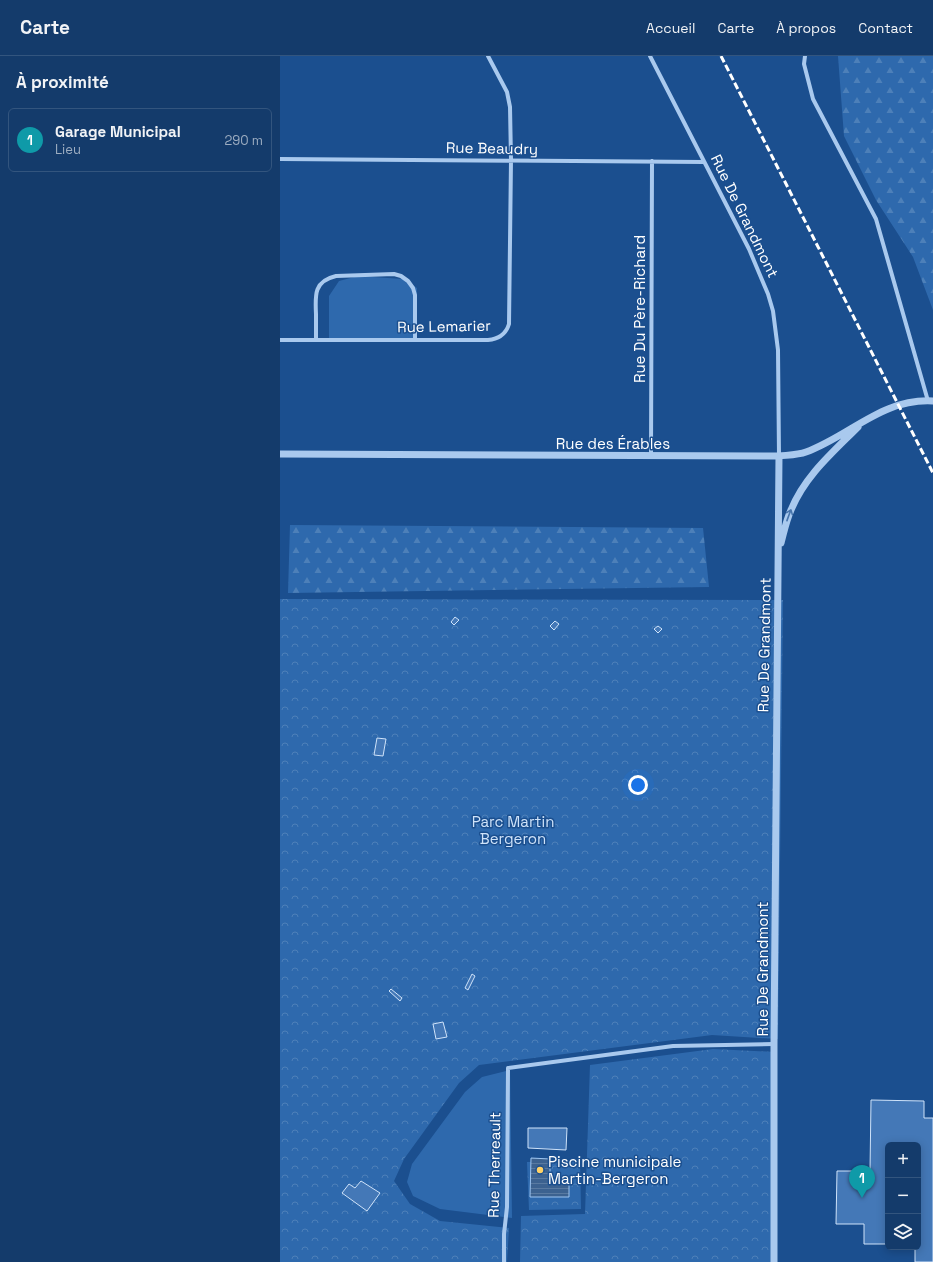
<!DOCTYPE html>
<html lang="fr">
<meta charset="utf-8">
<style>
:root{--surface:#143b6b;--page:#214673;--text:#f1f3f6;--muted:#9dadc1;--line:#33557e;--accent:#95b2f1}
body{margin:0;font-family:"Space Grotesk",sans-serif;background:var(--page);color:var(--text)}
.controls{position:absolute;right:12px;bottom:12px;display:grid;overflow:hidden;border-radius:6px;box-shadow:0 2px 10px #0003}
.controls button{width:36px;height:36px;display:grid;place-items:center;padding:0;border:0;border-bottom:1px solid var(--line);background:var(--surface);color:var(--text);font:20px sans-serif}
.you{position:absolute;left:358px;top:729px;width:14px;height:14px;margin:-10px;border:3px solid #fff;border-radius:50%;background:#1a73e8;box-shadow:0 0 0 6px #1a73e833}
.badge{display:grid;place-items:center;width:26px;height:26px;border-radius:50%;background:var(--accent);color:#fff;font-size:13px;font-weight:700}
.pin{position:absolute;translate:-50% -33px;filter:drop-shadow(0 1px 2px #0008)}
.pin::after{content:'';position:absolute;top:21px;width:14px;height:12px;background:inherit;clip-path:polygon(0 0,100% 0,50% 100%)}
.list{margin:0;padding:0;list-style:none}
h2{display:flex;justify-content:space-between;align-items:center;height:52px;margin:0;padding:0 16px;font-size:17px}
h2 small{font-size:13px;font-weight:400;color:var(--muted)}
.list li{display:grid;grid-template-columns:26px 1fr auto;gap:12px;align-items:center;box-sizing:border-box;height:64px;margin:0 8px 8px;padding:0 8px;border:1px solid var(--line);border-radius:6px}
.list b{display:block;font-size:15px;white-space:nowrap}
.list p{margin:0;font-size:13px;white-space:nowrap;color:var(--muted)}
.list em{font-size:13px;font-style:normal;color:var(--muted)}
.icon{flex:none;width:22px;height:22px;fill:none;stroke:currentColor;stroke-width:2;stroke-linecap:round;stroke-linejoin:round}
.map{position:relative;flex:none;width:653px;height:1206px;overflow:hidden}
header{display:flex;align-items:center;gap:24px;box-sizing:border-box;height:56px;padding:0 20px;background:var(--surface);border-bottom:1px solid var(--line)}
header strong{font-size:19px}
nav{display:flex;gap:22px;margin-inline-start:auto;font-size:14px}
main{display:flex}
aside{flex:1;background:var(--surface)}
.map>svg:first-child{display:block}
.grass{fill:#2e69ad}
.forest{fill:url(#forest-firs)}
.park{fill:url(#park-crowns)}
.water{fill:url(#water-rules);stroke:#9cc4f0}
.building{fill:#4478b7;stroke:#cfe3fa}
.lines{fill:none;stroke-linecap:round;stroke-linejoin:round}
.minor{stroke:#a9c9ee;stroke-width:4}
.tertiary{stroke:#a9c9ee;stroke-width:7}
.rail{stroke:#fff;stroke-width:3;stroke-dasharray:7 3;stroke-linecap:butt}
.oneway{stroke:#4674ac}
.poi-dot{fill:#ffd166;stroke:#1b4f8f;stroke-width:1.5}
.labels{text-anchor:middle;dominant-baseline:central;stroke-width:3;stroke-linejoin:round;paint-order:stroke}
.street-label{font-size:15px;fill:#fff;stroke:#1b4f8f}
.park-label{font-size:15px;fill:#cfe3fa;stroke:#1b4f8f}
.poi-label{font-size:15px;fill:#fff;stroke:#1b4f8f;text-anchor:start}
</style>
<header>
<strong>Carte</strong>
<nav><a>Accueil</a><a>Carte</a><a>À propos</a><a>Contact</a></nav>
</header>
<main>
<aside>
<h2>À proximité<small></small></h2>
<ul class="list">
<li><span class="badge" style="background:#0f9aa8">1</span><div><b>Garage Municipal</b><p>Lieu</p></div><em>290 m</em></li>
</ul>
</aside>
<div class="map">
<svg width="653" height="1206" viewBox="0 0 653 1206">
<defs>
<pattern id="forest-firs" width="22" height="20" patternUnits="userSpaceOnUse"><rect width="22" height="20" fill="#2e69ad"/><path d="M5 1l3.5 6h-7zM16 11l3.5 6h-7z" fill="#4d80b9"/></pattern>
<pattern id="park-crowns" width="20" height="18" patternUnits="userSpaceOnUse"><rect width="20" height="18" fill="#2e69ad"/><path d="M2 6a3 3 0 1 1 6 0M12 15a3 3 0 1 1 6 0" fill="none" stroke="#4d80b9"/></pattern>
<pattern id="water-rules" width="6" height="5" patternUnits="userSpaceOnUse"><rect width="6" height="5" fill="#3c6290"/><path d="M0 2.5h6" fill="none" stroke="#597aa1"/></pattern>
</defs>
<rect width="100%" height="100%" fill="#1b4f8f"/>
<!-- grass -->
<path class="grass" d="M78 220 123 223 137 232 136 283 49 282V240L59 225Z
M230 1014 232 1162 160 1153 133 1140 127 1126 132 1108 185 1036 202 1021Z"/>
<!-- forest -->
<path class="forest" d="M558 0H653V254L633 201 596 144 564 80Z
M10 469 423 472 429 531 8 537Z"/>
<!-- park -->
<path class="park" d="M0 543 503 544 498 983 432 979 199 1009 179 1027 124 1103 114 1125 130 1148 160 1165 229 1172 227 1206H0Z
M433 993 497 996 493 1206H240L241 1160 305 1158 310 1009Z
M300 1105 301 1153 249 1154 247 1106Z"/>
<!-- water -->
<path class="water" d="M251 1102 270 1103V1125L289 1126V1141H250Z"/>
<!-- building -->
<path class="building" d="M175 561 179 564 174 569 171 566Z
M275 565 279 568 274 574 270 570Z
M378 570 382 573 378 577 374 573Z
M97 682 106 683 103 700 94 699Z
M192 918 195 920 188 934 185 932Z
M111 933 122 942 120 945 109 935Z
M163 966 167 981 156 983 153 968Z
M591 1044 644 1045V1062H653V1206H635V1191H638V1089H608V1188H584V1168H556L557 1115H590Z
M248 1072H287L286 1094 248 1092Z
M81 1125 100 1137 87 1155 62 1137 69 1128 75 1132Z"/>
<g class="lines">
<!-- minor -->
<path class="minor" d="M370 0 469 193 488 238 493 255 498 294 499 400
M525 0 524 8 533 43 596 163 648 345
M0 103 424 106
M0 284H208C218 283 226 278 229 268L231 104 230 51 227 36 208 0
M36 284C36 275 36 267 36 258 35 239 34 225 56 220L114 218 121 220 128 225 133 232 135 239V283
M371 400 372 105
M224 1206V1178L227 1151 228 1012 393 990 494 988"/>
<!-- tertiary -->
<path class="tertiary" d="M0 398 499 400C508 399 518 399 526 396 570 380 602 342 653 345
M501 487C504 476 506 465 511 454 525 420 552 397 578 371
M494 1206V988L499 400"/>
<!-- rail -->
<path class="rail" d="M441 0 653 417"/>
</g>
<!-- one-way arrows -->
<defs><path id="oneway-shaft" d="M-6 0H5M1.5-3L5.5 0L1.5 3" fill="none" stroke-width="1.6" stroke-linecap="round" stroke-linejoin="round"/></defs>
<use class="oneway" href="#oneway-shaft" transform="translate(509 459) rotate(-70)"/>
<!-- markers -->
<circle class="poi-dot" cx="260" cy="1114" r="4"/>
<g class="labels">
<!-- street labels -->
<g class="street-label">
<text transform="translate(212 92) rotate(1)">Rue Beaudry</text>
<text transform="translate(465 160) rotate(64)">Rue De Grandmont</text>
<text transform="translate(359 253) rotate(-90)">Rue Du Père-Richard</text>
<text transform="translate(164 270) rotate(-1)">Rue Lemarier</text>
<text x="333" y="387">Rue des Érables</text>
<text transform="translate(484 589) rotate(-89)">Rue De Grandmont</text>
<text transform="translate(482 913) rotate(-90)">Rue De Grandmont</text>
<text transform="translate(214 1109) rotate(-89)">Rue Therreault</text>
</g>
<!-- park labels -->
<g class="park-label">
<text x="233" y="765">Parc Martin<tspan x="233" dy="17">Bergeron</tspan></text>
</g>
<!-- poi labels -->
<g class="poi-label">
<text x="268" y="1105">Piscine municipale<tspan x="268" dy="17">Martin-Bergeron</tspan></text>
</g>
</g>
</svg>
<div class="controls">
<button>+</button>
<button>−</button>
<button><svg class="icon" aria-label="layers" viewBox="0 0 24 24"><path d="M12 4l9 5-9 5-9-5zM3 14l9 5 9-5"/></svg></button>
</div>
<div class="you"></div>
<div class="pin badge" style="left:582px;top:1142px;background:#0f9aa8">1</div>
</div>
</main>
